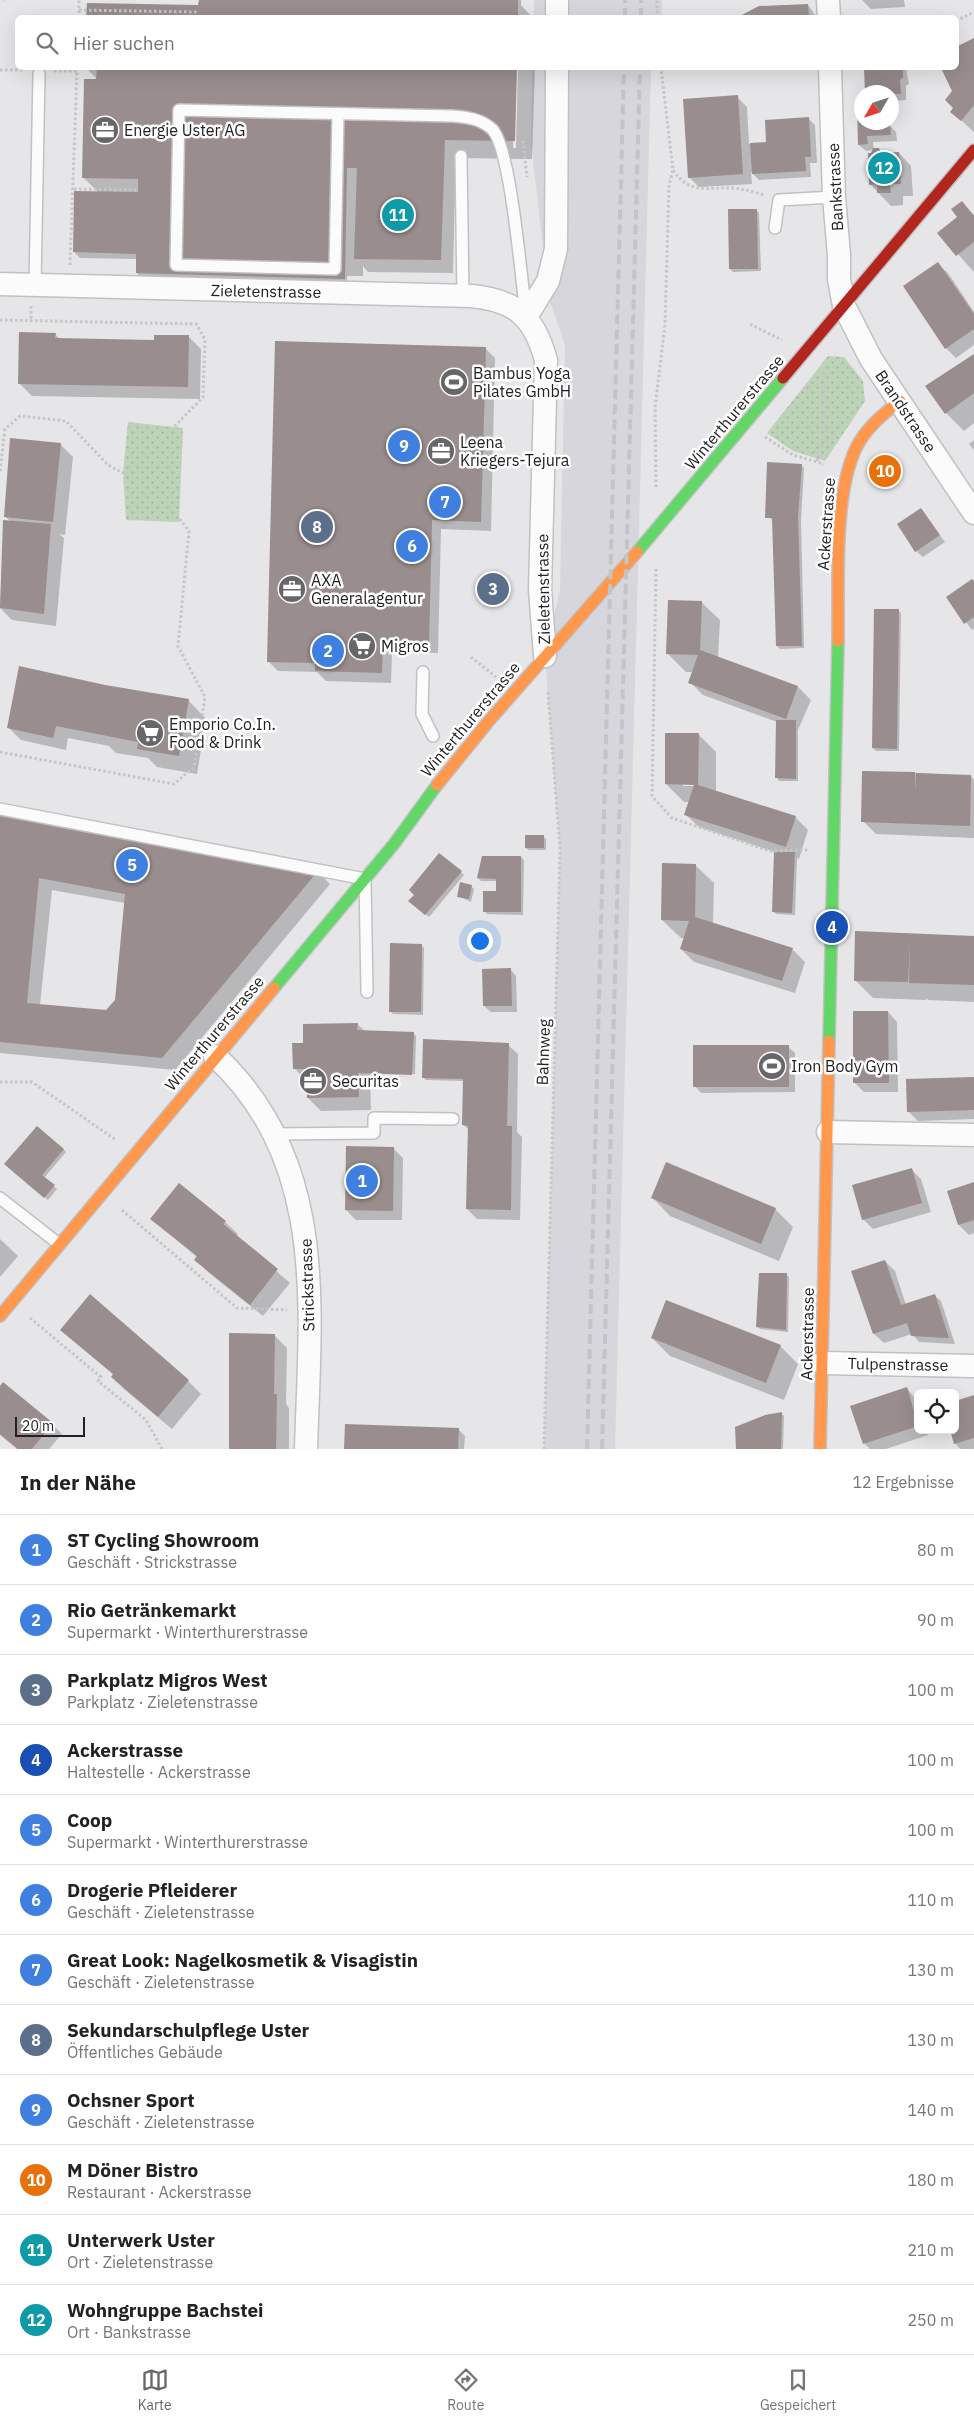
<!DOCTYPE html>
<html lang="de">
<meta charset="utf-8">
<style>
:root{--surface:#fff;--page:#f2f2f2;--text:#222;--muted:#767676;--line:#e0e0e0;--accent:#676669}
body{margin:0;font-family:"IBM Plex Sans",sans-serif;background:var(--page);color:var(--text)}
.controls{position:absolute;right:15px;bottom:15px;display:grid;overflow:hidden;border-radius:8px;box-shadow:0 5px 20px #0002}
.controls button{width:45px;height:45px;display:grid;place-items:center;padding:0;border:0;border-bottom:1px solid var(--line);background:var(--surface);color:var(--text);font:25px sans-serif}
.compass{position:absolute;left:854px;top:85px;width:45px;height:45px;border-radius:50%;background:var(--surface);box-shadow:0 5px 20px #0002;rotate:231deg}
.scale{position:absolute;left:15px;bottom:12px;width:70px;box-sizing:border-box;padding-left:5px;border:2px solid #222224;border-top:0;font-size:14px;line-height:18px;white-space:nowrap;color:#222224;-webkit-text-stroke:4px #fff;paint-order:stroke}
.you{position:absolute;left:479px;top:940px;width:18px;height:18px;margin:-12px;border:4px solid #fff;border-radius:50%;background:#1a73e8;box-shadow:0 0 0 8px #1a73e833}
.badge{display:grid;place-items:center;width:32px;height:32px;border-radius:50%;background:var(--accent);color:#fff;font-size:16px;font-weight:700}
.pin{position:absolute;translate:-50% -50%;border:2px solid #fff;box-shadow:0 1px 5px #0006}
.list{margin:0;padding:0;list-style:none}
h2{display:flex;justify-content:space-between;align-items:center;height:65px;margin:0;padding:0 20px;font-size:21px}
h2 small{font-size:16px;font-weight:400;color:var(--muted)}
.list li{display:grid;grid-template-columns:32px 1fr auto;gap:15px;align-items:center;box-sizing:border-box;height:70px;padding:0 20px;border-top:1px solid var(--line)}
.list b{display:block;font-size:19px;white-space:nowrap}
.list p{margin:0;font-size:16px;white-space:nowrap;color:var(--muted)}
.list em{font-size:16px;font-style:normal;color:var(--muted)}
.icon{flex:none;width:28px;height:28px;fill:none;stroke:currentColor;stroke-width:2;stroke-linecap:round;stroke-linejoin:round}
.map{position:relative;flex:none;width:974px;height:1449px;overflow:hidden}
.search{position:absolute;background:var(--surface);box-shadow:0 5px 20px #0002;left:15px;right:15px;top:15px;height:55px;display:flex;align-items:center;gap:12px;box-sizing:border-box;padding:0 18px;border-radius:8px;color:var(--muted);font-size:19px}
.sheet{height:905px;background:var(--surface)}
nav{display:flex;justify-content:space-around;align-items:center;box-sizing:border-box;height:70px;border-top:1px solid var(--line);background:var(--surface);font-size:14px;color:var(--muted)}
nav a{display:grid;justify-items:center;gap:2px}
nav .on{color:var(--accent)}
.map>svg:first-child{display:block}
.built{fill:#d7d6dd}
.park{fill:url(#park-dots)}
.shadow{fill:#0003;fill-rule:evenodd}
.building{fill:#998d8e;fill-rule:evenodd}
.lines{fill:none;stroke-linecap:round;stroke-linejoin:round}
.lane-casing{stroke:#c1c0c2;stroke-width:14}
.street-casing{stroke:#c1c0c2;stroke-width:25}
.fast-casing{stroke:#c1c0c2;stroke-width:14}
.slow-casing{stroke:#c1c0c2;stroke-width:14}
.jam-casing{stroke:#c1c0c2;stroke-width:14}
.path{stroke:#c6c6c7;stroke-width:3;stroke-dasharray:2.5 2.5;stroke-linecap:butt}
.lane{stroke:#fbfbfc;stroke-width:11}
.street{stroke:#fbfbfc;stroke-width:22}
.fast{stroke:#63d668;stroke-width:11}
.slow{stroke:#ff974d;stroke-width:11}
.jam{stroke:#b3261e;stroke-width:11}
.rail{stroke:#c4c4c4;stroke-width:4;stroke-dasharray:10 5;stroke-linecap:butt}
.labels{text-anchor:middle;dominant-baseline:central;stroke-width:5;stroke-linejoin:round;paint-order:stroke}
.poi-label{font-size:16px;fill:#222224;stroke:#fff;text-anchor:start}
.street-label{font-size:16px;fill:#222224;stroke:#fff}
</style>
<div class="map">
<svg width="974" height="1449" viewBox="0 0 974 1449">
<defs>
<pattern id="park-dots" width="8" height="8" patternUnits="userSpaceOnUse" patternTransform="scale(1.25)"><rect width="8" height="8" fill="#bdd3b8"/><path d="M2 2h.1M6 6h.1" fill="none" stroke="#a2b59e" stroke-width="1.8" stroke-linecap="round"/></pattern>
</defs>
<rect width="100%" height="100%" fill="#e6e5e8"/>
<!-- built -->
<path class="built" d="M534 0H662V17L534 18Z
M532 68H651L615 1449H544L560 850 545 656 560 590 565 345 549 299 531 143Z"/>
<!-- park -->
<path class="park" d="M828 356 844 357 863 381 865 401 825 461 793 451 767 433Z
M128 422 183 428 179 522 126 520 123 473Z"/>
<!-- shadow -->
<path class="shadow" d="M200 0H521V5L533 18H87L198 6Z
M862 0H904L905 7 871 9Z
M808 5 817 18H739Z
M974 39V132L952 112 955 109 953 91 943 68H956Z
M86 68H515L513 148H516L518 68H535L532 159 462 158V187H455L453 273 368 272 363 266V276H347V281L140 276 137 273V259L80 258 74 252 99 193 83 177 98 80Z
M743 68H812L746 70Z
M865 68H906L909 84 906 86V100L892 101V92H867Z
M737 97 747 107 749 144 768 143 808 118 815 125 817 163H810L811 177 759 180 751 172 752 184 699 187 689 177Z
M862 122H873V126L889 125 896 132 897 141 873 142 874 149H878L882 153H899L911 166 913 196H903V205L891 206 870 184 874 150 866 151 859 145Z
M962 203 974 215V272L939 233 959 217Z
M756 210 759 213 761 271 733 272 730 269Z
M938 264 948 273 974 312V345L956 358 946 348Z
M55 334 61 340 156 341 188 336 201 349 200 399 32 396 19 383Z
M486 349 495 358 491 531 441 529 438 653 392 652 391 683 326 681 317 672 278 671 268 661Z
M974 355V423L964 431 946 413 927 386Z
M974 440V450L969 444Z
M60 444 73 457 65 535 59 534 64 538 56 626 12 620 0 608 4 522H11L5 516Z
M889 462 900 477 887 486 884 483Z
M801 465 804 468 801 521 804 648 780 649 777 646 774 520 766 517Z
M921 509 945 542 923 557 916 551Z
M974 582V628L972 630 948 598Z
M701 602 720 620 718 658 798 687 811 700 798 730V781H779L777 778V722L703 695 690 682 693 672H686L668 654Z
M898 610 901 613 899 751H876L873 748Z
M104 686 188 700 206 719 197 774 157 767 148 758 116 753 109 746 68 738 66 750 21 740 8 727Z
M698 734 716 752V793L795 817 808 830 799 859 797 858 795 915 776 914 773 911 775 852 699 827 686 815 690 802H684L666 784ZM683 784H695V786H683Z
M914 773 971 776 974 780V838L876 834 863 821Z
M0 814 318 872 330 884 175 1070 0 1053ZM52 890 125 903 116 1001 107 1012 40 1005Z
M543 836 546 839V850H529L526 848Z
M440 854 464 875 429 917 413 904 415 895Z
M521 857 524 860 523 915 487 914 484 911 497 893 498 881H481L478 878Z
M695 865 714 883 713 924 792 949 805 962 795 993 694 962 681 949 685 938H681L662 920Z
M471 886 474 889 471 902 458 896Z
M857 933 974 937V1002L928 1000 926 998V1000L873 998 855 980Z
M421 945 424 948 423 1015 393 1014 390 1011Z
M510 969 516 976 517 1012H491L484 1006Z
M888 1012 897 1022 898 1092H864L854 1082Z
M357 1024 365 1031 413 1033 416 1036 415 1074 370 1072V1075L415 1077 370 1076 371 1110 321 1111 308 1098V1082L295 1069 305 1044Z
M424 1040 508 1045 518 1054 517 1132 522 1137 520 1220 477 1219 467 1209 469 1130 464 1125 465 1081 426 1080 423 1077Z
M788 1047 795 1053V1092L701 1093 695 1086Z
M974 1079V1119L918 1121 908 1111Z
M393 1148 403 1158 402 1220H356L346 1210Z
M63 1149 66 1152 44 1178 57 1189 48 1200 9 1167Z
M911 1169 921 1179 931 1212 873 1229 863 1219Z
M974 1183V1233L969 1235 959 1225 949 1192Z
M652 1197 775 1209 793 1227 779 1261 670 1216Z
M152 1219 225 1222 238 1234 236 1236 290 1283 263 1316 209 1273 196 1260 198 1258Z
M0 1239 18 1256 0 1277Z
M885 1261 895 1271 906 1305 934 1295 941 1301 955 1344 919 1342 912 1334 884 1343 874 1334Z
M786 1274 789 1277 788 1332 760 1329 757 1326Z
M62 1330 188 1381 201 1394 172 1429 125 1390 112 1377 114 1375Z
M274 1335 287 1348 286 1404 289 1408V1449H230Z
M652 1338 780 1346 798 1364 784 1400 670 1356Z
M0 1388 52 1424 62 1434 49 1449H17L0 1435Z
M907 1388 918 1402V1430H927L928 1435 886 1449H870L864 1443Z
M974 1397V1449H960L955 1443V1430Z
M782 1414 784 1416 783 1449H738Z
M458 1429 465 1436 464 1449H345Z"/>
<!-- building -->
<path class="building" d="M199 0H518V18H86L87 3 198 5Z
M808 4 809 18H736L759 6Z
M974 38V105L961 121 950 112 953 108 945 100 952 91 941 68H956V47Z
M97 68H517L515 141 445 140 441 260 354 259 357 168H347L345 279 136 273V254L73 252 74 191 138 192V179L82 178 84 79H96Z
M864 68H899L903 71V77L900 80 901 94 865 92Z
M738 95 743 174 688 178 683 99Z
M862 102V122L890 124 891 135 867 136 868 144 858 145 857 103Z
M809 117 811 157H805L806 171 752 174 750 143 766 142 765 120Z
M873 148H879L881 153 899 152 901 184H890L891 193H877V184L869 185 868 153H871Z
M962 201 974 216V242L956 256 937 233 957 217 951 209Z
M728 209H757L758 269H729Z
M938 262 974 314V329L945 349 903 286Z
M19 332 56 333 55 338 154 340V335H189L188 387 18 384Z
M275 341 486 347 481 522 432 520 429 644 383 643 382 673 315 671V663L267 662Z
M974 354V393L945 414 925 386Z
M10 438 61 443 53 522 4 517Z
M886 457 898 474 883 484 872 467Z
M767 462 802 464 798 517 802 646H776L772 518H765Z
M921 508 940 535 915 552 897 524Z
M3 520 51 524 44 614 0 608Z
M972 579 974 581V617L964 624 946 597Z
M668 600 702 601 700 650 798 686 786 719 688 683 698 655 666 654Z
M874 609H899L897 749 872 748Z
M19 666 105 685 189 699 179 756 137 749 138 742 56 726 53 738 7 728Z
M776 720H796V779L775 778Z
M665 733H699L698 785 796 816 786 847 684 815 694 785 665 784Z
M862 771 915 772V793L916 773 971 775 970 826 861 822Z
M0 813 318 871 162 1058 0 1042ZM39 878 125 894 115 1000 106 1010 27 1003Z
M525 835H544V848H525Z
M774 852H795L792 913 772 912Z
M439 853 462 871 425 915 408 901 414 895 409 890Z
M482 856H521V912H483V891H496V879L477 878Z
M662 863 696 864 695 917 793 948 782 981 680 949 689 921 661 920Z
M460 882 472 885 469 899 457 897Z
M855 931 974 936V985L909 983 910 940 908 982 854 981Z
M390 943 422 944 421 1012H389Z
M511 968 512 1006H483L482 969Z
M853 1011H888L889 1083H853Z
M358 1023 357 1030 414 1032 412 1075 358 1073 359 1097 307 1098 306 1069H293L292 1043H303V1024Z
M423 1039 509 1043 507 1126H512L511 1210 466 1209 468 1126 462 1125 463 1079 422 1078Z
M693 1045H789V1087H693Z
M974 1077V1110L907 1112 906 1079Z
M37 1126 64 1149 42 1175 55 1185 44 1198 4 1164Z
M346 1146 394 1147 393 1211 345 1210Z
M666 1162 776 1208 761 1244 651 1198Z
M912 1168 922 1203 862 1220 852 1185Z
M974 1182V1220L958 1225 947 1191Z
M179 1183 226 1221 223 1224 278 1269 250 1305 194 1260 197 1256 150 1219Z
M885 1260 901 1305 935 1294 949 1338 911 1336 907 1323 873 1334 851 1271Z
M759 1273H787L786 1330 756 1327Z
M90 1294 189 1380 158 1417 111 1377 113 1374 60 1330Z
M666 1300 781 1345 766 1383 651 1338Z
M229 1333 275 1334 274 1394H277L276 1449H229Z
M3 1382 53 1423 32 1449H18L0 1434V1386Z
M907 1387 918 1426 863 1444 850 1406Z
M974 1395V1438L954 1444 950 1430H955V1401Z
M782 1412 781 1449H736L735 1427 765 1415Z
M345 1424 459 1428 458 1449H344Z"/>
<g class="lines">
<defs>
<path id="lane" d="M338 114 335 269 176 265 179 110 452 116C467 117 481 119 492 129 511 148 521 280 526 313
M461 156 463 296
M775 228 779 200 834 197
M35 285 39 74
M423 672 422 714 433 736
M0 809 365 879 367 992
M274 1134 374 1133V1118L453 1119
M0 1198 59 1244"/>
<path id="street" d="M557 0V18
M828 0 829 18
M830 68 834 197 839 255V279L844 306 871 359 974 513
M0 284 471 296C516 300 534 317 546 360L540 590 545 656
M526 317 548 281 556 249 557 68
M215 1056C329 1161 310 1310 306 1449
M828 1132 974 1135
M823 1363 974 1366"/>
<path id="fast" d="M637 552 783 378
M274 988 394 844 437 785
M829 1041 838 641"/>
<path id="slow" d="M838 641C839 587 833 496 856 448 866 428 883 414 900 401
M437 785 488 722 637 552
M0 1316 274 988
M820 1449 829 1041"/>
<path id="jam" d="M783 378 974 150"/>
</defs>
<!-- lane casing -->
<use href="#lane" class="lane-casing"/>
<!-- street casing -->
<use href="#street" class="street-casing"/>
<!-- fast casing -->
<use href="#fast" class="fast-casing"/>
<!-- slow casing -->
<use href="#slow" class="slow-casing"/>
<!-- jam casing -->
<use href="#jam" class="jam-casing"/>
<!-- path -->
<path class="path" d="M3 0H4
M79 10 198 12
M79 18V0
M657 18V0
M956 21 974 12
M0 70H23
M54 71H77L78 68
M523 141 527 177
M673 170C690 195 707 187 733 188 744 189 754 192 764 195
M74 189 137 190
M70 265 77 71
M31 306V321
M0 320 196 324 205 339 203 397 173 428
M750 324 782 340
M765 437 793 455 824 464
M817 461 826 435 824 374 821 369
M0 471 5 429 20 416 66 421 108 465 123 473
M656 487 655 408 665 324 669 186 673 170 661 68
M656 569 652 796 672 818 770 851 809 850
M471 657 496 677
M0 752 174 784 194 767 205 697 178 646 189 531 179 518
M0 1082H32L116 1140
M122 1210 237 1308 287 1310
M30 1318 101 1377 98 1381 146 1420 162 1449
M544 1449 560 850 548 692"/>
<!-- lane -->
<use href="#lane" class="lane"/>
<!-- street -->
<use href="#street" class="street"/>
<!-- fast -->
<use href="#fast" class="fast"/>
<!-- slow -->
<use href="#slow" class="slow"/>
<!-- jam -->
<use href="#jam" class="jam"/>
<!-- rail -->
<path class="rail" d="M625 18V0
M641 18V0
M587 1449 624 68
M602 1449 640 68"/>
</g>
<!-- icons -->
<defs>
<symbol id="office-disc" viewBox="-11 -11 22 22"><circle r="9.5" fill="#676669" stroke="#fff"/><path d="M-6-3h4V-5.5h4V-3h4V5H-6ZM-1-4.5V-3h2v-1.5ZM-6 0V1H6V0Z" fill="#fff"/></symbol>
<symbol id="stadium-disc" viewBox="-11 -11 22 22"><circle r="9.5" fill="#676669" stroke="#fff"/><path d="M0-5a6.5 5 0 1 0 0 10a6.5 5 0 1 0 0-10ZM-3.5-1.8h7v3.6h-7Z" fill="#fff"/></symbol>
<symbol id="supermarket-disc" viewBox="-11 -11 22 22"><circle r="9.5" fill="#676669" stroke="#fff"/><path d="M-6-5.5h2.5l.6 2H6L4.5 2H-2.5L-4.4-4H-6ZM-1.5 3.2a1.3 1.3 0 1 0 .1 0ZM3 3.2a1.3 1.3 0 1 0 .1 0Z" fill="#fff"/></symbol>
</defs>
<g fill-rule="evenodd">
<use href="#office-disc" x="89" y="114" width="32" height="32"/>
<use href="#stadium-disc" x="438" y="366" width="32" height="32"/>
<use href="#office-disc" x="425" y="435" width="32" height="32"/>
<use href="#office-disc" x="276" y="573" width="32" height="32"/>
<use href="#supermarket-disc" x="346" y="630" width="32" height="32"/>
<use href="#supermarket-disc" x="134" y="717" width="32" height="32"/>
<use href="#stadium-disc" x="756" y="1050" width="32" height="32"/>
<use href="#office-disc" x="297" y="1065" width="32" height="32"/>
</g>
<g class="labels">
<!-- poi labels -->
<g class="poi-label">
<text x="124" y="130">Energie Uster AG</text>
<text x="473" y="373">Bambus Yoga<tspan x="473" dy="18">Pilates GmbH</tspan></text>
<text x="460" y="442">Leena<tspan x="460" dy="18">Kriegers-Tejura</tspan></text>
<text x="311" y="580">AXA<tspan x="311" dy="18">Generalagentur</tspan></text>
<text x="381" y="646">Migros</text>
<text x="169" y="724">Emporio Co.In.<tspan x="169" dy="18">Food &amp; Drink</tspan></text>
<text x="791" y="1066">Iron Body Gym</text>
<text x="332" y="1081">Securitas</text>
</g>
<!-- street labels -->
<g class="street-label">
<text transform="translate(835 187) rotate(-93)">Bankstrasse</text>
<text transform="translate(266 291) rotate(1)">Zieletenstrasse</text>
<text transform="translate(906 411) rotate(56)">Brandstrasse</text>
<text transform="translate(734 412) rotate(-50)">Winterthurerstrasse</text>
<text transform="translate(826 524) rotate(-86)">Ackerstrasse</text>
<text transform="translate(543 589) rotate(-91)">Zieletenstrasse</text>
<text transform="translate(470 719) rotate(-50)">Winterthurerstrasse</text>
<text transform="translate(214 1033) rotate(-50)">Winterthurerstrasse</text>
<text transform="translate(543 1052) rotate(-88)">Bahnweg</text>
<text transform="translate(307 1285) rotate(-92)">Strickstrasse</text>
<text transform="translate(807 1334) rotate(-89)">Ackerstrasse</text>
<text transform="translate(898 1364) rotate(1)">Tulpenstrasse</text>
</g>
</g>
</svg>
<div class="controls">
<button><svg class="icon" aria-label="locate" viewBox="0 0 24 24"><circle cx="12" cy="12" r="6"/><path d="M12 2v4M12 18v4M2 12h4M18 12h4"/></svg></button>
</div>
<svg class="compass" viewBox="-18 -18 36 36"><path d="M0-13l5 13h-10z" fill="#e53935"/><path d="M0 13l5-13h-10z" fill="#767676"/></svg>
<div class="scale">20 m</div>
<div class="you"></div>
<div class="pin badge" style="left:362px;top:1181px;background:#3f7fe0">1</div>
<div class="pin badge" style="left:328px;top:651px;background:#3f7fe0">2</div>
<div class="pin badge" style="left:493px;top:589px;background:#5c6f8a">3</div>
<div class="pin badge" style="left:832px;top:927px;background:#1a4fb4">4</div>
<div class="pin badge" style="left:132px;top:865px;background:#3f7fe0">5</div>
<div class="pin badge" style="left:412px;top:546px;background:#3f7fe0">6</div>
<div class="pin badge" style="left:445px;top:502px;background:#3f7fe0">7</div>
<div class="pin badge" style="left:317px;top:527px;background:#5c6f8a">8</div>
<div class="pin badge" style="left:404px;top:446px;background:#3f7fe0">9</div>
<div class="pin badge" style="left:885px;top:471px;background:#e8710a">10</div>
<div class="pin badge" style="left:398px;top:215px;background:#0f9aa8">11</div>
<div class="pin badge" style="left:884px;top:168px;background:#0f9aa8">12</div>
<div class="search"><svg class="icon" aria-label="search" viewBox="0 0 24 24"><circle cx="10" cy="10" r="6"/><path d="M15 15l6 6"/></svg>Hier suchen</div>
</div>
<section class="sheet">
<h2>In der Nähe<small>12 Ergebnisse</small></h2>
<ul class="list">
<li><span class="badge" style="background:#3f7fe0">1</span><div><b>ST Cycling Showroom</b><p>Geschäft · Strickstrasse</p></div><em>80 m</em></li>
<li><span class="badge" style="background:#3f7fe0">2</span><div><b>Rio Getränkemarkt</b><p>Supermarkt · Winterthurerstrasse</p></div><em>90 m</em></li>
<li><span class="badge" style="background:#5c6f8a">3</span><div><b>Parkplatz Migros West</b><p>Parkplatz · Zieletenstrasse</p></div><em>100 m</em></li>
<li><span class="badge" style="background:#1a4fb4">4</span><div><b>Ackerstrasse</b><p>Haltestelle · Ackerstrasse</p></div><em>100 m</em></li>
<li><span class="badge" style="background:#3f7fe0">5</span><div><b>Coop</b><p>Supermarkt · Winterthurerstrasse</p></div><em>100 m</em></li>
<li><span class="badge" style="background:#3f7fe0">6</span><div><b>Drogerie Pfleiderer</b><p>Geschäft · Zieletenstrasse</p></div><em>110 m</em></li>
<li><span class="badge" style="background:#3f7fe0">7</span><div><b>Great Look: Nagelkosmetik &amp; Visagistin</b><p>Geschäft · Zieletenstrasse</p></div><em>130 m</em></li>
<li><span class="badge" style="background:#5c6f8a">8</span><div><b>Sekundarschulpflege Uster</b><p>Öffentliches Gebäude</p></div><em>130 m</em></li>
<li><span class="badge" style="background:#3f7fe0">9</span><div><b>Ochsner Sport</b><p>Geschäft · Zieletenstrasse</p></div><em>140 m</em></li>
<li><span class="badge" style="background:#e8710a">10</span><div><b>M Döner Bistro</b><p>Restaurant · Ackerstrasse</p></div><em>180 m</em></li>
<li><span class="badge" style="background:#0f9aa8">11</span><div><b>Unterwerk Uster</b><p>Ort · Zieletenstrasse</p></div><em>210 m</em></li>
<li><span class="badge" style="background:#0f9aa8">12</span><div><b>Wohngruppe Bachstei</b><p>Ort · Bankstrasse</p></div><em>250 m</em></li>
</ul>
</section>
<nav>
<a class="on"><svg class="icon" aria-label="map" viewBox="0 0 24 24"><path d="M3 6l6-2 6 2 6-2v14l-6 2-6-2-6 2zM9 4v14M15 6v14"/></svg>Karte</a>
<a><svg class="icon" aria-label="directions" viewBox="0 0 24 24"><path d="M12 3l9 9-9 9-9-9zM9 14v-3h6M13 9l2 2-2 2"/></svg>Route</a>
<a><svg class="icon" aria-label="saved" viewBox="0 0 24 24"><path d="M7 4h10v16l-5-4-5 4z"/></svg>Gespeichert</a>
</nav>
